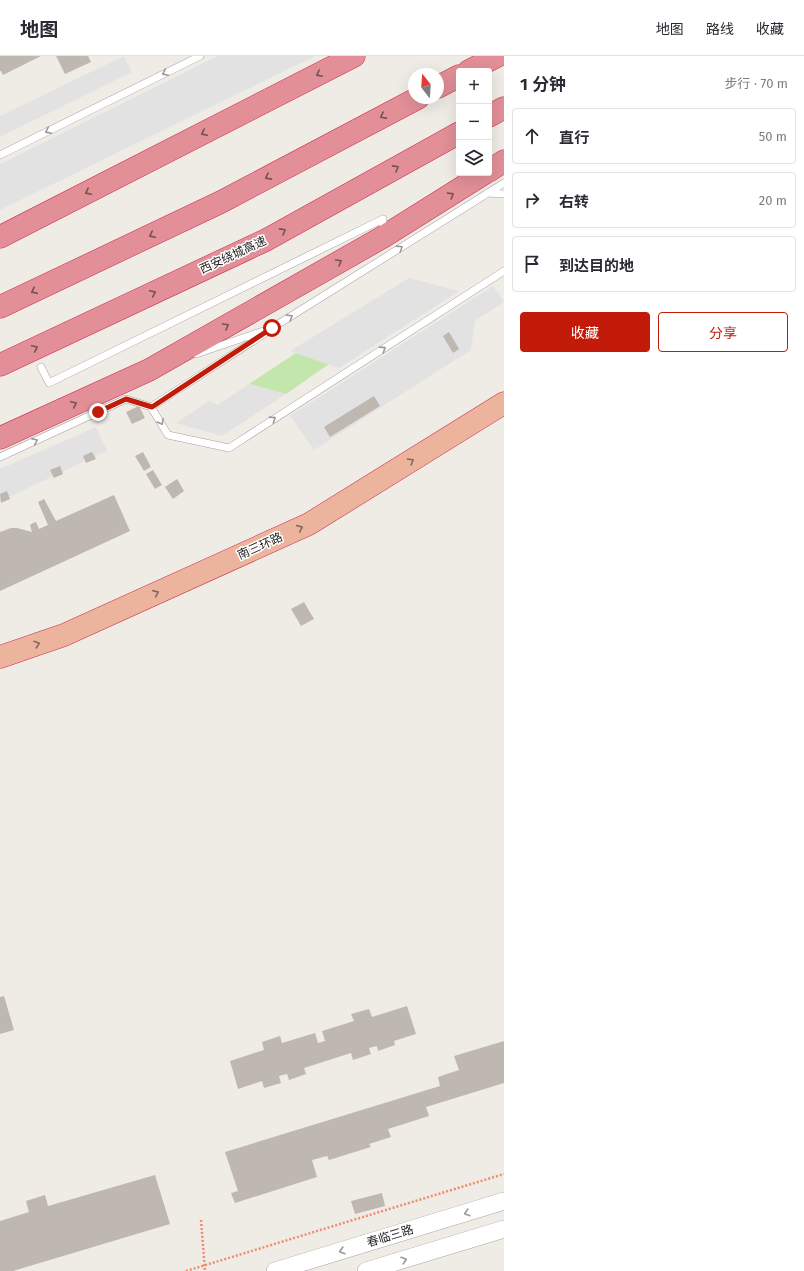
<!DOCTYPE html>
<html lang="zh">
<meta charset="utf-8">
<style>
:root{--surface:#fff;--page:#f7f7f7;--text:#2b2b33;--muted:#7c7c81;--line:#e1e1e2;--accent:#c21b09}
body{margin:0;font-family:"Fira Sans","Noto Sans SC",sans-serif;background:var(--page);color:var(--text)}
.controls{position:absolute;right:12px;top:12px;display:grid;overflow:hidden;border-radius:4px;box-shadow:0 4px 16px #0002}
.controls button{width:36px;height:36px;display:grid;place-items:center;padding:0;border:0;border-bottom:1px solid var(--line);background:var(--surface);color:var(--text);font:20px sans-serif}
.compass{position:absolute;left:408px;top:12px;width:36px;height:36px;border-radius:50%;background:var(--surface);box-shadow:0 4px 16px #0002;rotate:343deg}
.stop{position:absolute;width:12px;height:12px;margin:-9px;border:3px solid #c21b09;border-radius:50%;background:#fff}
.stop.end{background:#c21b09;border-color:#fff;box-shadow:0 1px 4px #0008}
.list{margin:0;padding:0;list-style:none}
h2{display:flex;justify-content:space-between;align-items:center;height:52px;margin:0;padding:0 16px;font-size:17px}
h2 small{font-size:13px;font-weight:400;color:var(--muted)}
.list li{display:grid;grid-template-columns:26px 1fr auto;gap:12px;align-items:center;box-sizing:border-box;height:56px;margin:0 8px 8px;padding:0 8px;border:1px solid var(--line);border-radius:4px}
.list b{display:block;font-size:15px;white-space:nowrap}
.list em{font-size:13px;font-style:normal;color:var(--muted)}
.actions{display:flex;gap:8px;padding:12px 16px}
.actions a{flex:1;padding:9px 0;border:1px solid var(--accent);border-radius:4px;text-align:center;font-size:14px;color:var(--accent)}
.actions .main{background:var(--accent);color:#fff}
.icon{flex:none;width:22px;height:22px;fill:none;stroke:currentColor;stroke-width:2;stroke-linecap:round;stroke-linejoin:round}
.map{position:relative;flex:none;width:504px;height:1215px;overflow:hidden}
header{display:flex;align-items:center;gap:24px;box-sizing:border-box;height:56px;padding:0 20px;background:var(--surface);border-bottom:1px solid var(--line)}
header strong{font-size:19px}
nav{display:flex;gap:22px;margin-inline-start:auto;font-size:14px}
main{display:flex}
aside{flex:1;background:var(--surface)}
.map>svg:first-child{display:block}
.grass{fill:#c3e6ac}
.parking{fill:#e2e2e2}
.building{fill:#bfb8b1}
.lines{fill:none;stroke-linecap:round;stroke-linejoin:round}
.service-casing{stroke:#a2a2a2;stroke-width:8}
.tertiary-casing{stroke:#a2a2a2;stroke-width:18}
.trunk-casing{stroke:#d12c55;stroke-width:23}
.motorway-casing{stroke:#d12c55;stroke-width:23}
.path{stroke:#f38a70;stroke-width:2.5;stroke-dasharray:2 2;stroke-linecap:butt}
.service{stroke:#fff;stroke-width:7}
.tertiary{stroke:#fff;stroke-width:17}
.trunk{stroke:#ecb49c;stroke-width:22}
.motorway{stroke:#e28f97;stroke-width:22}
.oneway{stroke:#9a9a9a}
.oneway2{stroke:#765154}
.oneway3{stroke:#85695d}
.route{stroke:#c21b09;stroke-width:5}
.labels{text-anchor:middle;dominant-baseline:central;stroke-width:3;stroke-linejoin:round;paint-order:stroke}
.street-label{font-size:12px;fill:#1e1e1e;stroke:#fff}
</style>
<header>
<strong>地图</strong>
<nav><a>地图</a><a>路线</a><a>收藏</a></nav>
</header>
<main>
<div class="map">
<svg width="504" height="1215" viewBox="0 0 504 1215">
<rect width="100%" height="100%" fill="#eeece4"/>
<!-- grass -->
<path class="grass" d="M296 297 329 308 286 338 249 328Z"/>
<!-- parking -->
<path class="parking" d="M124 0 132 16 0 81V60Z
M218 0H315L0 154V108Z
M409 222 459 235 339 312 290 295Z
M493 230 504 246 475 265 471 294 314 394 290 360Z
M249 328 286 338 222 380 176 367 209 345 218 349Z
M96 371 107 395 0 445V413Z"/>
<!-- building -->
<path class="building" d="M0 0H41L3 19 1 15H0Z
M56 0H88L91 6 65 18Z
M449 276 459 293 453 297 443 280Z
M374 340 380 350 330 381 324 371Z
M139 350 145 362 132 368 126 356Z
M92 396 96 403 86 407 83 400Z
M143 396 151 411 144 415 135 400Z
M60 410 63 418 54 422 50 414Z
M153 414 162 429 155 433 146 418Z
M177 423 184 435 173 443 165 431Z
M7 435 10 443 1 447 0 438Z
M114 439 130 475 0 535V476L11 472H17L32 476 30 469 33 467 36 466 39 473 48 469 38 446 44 443 56 465Z
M304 546 314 563 301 570 291 553Z
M4 940 14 974 0 978V941Z
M407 950 416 978 394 985 395 989 378 995 377 990 369 992 371 998 353 1004 351 997 304 1012 306 1018 289 1024 287 1018 279 1020 281 1027 264 1032 262 1025 238 1033 230 1005 264 994 262 986 280 980 282 987 315 977 318 987 325 985 322 975 354 965 351 958 369 953 372 961Z
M504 985V1027L426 1051 429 1060 388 1073 391 1081 369 1088 371 1091 329 1104 327 1100 312 1104 317 1121 235 1147 231 1137 238 1135 225 1096 440 1030 438 1021 459 1014 454 1000Z
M155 1119 170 1168 13 1215H0V1165L29 1156 26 1145 45 1139 48 1150Z
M382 1137 385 1150 355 1158 351 1145Z"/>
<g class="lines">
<defs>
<path id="service" d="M0 99 200 0
M487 137 504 138
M196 298 272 272 504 127
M41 311 49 327 383 163V176
M151 351 264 278
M0 401 126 343 151 351 168 379 229 392 504 215"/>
<path id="tertiary" d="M275 1215 504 1145
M366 1215 504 1173"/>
<path id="trunk" d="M0 601 64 579 309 468 504 347"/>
<path id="motorway" d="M469 15 497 0
M438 31 459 20
M489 60 504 52
M489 115 504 105
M0 181 354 0
M0 251 221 146 418 42
M0 309 266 184 459 77
M0 382 149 314 383 181 485 117"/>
</defs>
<!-- service casing -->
<use href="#service" class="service-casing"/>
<!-- tertiary casing -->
<use href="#tertiary" class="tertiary-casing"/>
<!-- trunk casing -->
<use href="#trunk" class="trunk-casing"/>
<!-- motorway casing -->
<use href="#motorway" class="motorway-casing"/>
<!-- path -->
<path class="path" d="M201 1164 205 1215
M186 1215 504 1118"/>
<!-- service -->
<use href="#service" class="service"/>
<!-- tertiary -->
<use href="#tertiary" class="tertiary"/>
<!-- trunk -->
<use href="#trunk" class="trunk"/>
<!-- motorway -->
<use href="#motorway" class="motorway"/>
</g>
<!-- one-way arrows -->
<defs><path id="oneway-chevron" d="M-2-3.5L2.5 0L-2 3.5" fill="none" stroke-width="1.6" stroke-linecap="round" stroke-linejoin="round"/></defs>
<g class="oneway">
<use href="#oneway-chevron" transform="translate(165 17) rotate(154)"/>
<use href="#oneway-chevron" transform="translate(48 75) rotate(154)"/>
<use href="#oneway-chevron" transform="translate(400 192) rotate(-32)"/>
<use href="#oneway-chevron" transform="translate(290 261) rotate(-32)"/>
<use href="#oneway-chevron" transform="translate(383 293) rotate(-33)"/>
<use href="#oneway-chevron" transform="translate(273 363) rotate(-33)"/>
<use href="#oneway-chevron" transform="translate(161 366) rotate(60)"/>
<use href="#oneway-chevron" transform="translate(35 385) rotate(-24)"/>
<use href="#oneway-chevron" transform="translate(467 1157) rotate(163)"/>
<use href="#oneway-chevron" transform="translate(342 1195) rotate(163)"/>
<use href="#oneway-chevron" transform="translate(404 1204) rotate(-17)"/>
</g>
<g class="oneway2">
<use href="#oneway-chevron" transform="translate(319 18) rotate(153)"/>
<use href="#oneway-chevron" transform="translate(383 60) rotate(152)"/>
<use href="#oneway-chevron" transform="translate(204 77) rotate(153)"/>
<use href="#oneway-chevron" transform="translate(396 112) rotate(-29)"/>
<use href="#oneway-chevron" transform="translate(268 121) rotate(152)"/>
<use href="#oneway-chevron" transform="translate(88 136) rotate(153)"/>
<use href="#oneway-chevron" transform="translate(451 139) rotate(-32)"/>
<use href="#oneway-chevron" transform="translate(283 175) rotate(-29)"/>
<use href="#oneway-chevron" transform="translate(152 179) rotate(154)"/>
<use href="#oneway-chevron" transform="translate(339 206) rotate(-30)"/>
<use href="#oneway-chevron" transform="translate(34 235) rotate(154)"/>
<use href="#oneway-chevron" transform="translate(153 237) rotate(-25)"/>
<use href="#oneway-chevron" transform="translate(226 270) rotate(-30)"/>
<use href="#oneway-chevron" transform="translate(35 292) rotate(-25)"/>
<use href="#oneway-chevron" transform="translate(74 348) rotate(-25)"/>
</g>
<g class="oneway3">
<use href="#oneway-chevron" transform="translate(411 405) rotate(-32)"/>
<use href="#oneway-chevron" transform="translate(300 472) rotate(-24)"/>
<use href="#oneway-chevron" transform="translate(156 537) rotate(-24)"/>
<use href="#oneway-chevron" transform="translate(37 588) rotate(-19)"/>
</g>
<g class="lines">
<!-- route -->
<path class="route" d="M98 356 126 343 152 351 272 272"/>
</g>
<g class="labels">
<!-- street labels -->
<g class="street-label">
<text transform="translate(233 199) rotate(-25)">西安绕城高速</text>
<text transform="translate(260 490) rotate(-24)">南三环路</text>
<text transform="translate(390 1180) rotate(-17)">春临三路</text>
</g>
</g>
</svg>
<div class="controls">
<button>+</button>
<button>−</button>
<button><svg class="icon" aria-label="layers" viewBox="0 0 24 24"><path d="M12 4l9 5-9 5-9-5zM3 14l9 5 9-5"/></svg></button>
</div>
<svg class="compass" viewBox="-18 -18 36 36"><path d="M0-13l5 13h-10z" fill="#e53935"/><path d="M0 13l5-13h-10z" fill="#7c7c81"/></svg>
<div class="stop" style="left:272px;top:272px"></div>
<div class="stop end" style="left:98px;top:356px"></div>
</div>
<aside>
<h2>1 分钟<small>步行 · 70 m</small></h2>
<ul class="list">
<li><svg class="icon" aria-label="ahead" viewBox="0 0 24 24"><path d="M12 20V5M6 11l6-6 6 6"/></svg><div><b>直行</b></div><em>50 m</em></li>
<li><svg class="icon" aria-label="right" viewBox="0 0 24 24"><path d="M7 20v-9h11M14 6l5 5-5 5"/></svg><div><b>右转</b></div><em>20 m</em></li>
<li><svg class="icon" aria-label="arrive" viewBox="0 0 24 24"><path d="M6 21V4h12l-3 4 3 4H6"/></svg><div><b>到达目的地</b></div></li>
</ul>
<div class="actions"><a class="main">收藏</a><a>分享</a></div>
</aside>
</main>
